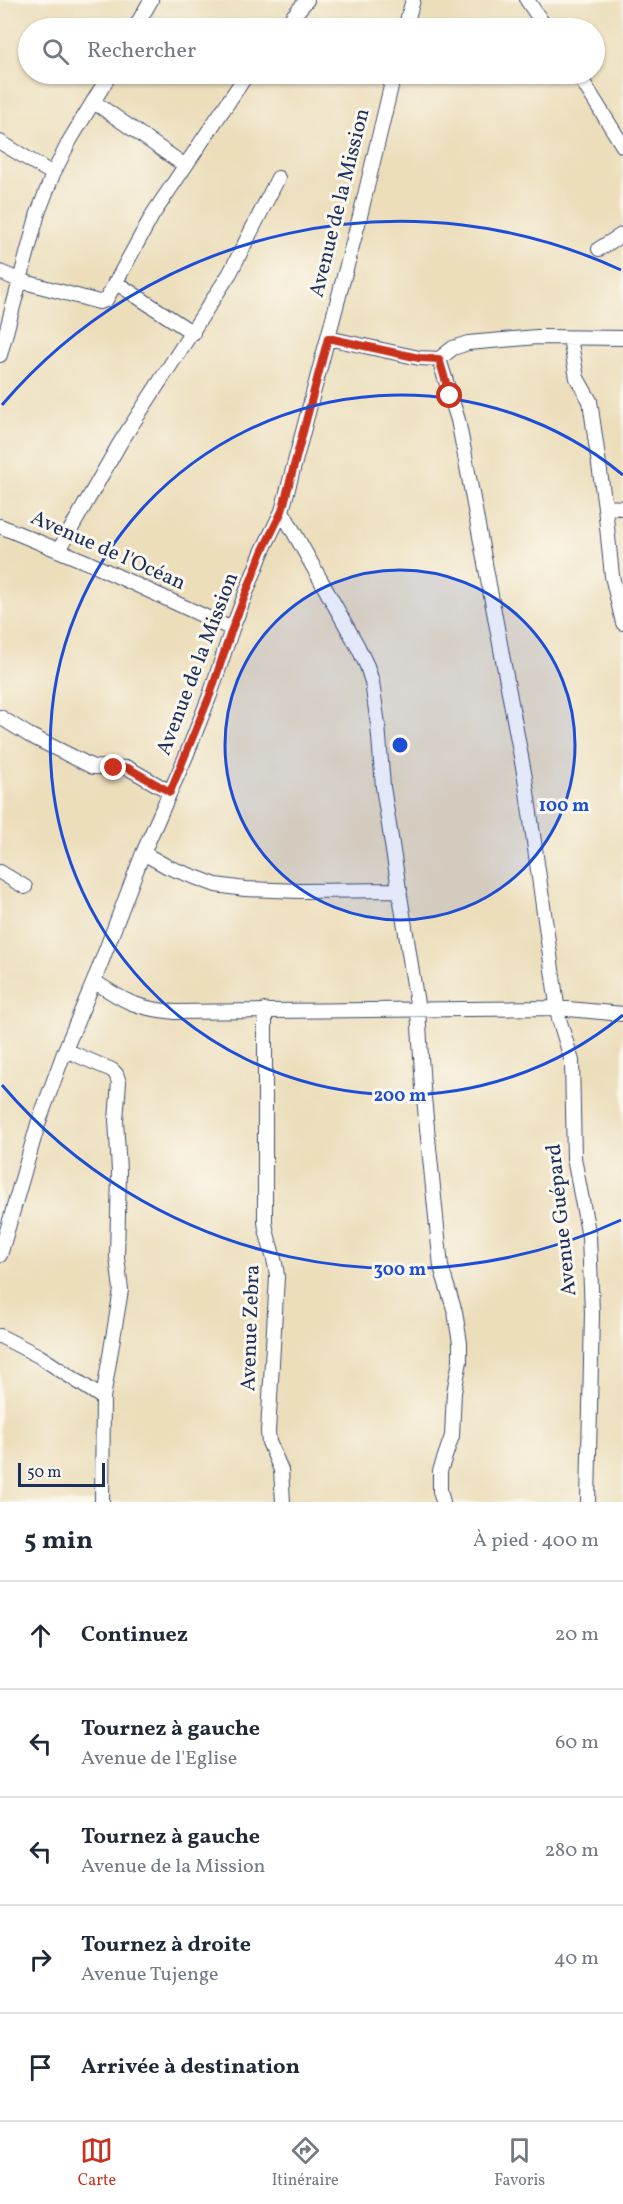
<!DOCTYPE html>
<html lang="fr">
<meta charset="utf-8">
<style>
:root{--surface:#fff;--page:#f6f6f7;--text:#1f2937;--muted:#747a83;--line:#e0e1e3;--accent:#c8321e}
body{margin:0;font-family:Vollkorn,serif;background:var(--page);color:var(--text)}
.scale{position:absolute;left:18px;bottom:15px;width:87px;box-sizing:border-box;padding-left:6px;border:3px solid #1b2f5e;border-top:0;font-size:16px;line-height:21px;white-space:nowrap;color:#1b2f5e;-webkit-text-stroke:4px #fbf7ec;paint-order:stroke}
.stop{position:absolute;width:18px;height:18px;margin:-14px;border:4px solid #c8321e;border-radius:50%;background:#fff}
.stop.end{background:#c8321e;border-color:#fff;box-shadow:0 2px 6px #0008}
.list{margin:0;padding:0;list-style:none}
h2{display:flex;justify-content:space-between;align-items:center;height:78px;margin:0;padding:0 24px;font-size:26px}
h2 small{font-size:20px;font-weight:400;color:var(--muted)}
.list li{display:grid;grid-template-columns:39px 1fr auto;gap:18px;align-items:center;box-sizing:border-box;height:108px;padding:0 24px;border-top:2px solid var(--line)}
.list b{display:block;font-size:22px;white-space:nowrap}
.list p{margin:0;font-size:20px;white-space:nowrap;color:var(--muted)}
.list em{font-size:20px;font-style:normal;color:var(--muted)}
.icon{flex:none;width:33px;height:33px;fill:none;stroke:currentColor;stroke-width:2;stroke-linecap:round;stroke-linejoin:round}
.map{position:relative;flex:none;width:623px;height:1502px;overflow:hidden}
.search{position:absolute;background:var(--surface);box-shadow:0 2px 4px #0004;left:18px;right:18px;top:18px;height:66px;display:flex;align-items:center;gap:15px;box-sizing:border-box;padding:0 21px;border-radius:33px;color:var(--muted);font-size:22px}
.sheet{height:618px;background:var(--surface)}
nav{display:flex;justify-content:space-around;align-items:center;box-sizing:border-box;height:84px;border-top:2px solid var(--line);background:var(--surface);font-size:16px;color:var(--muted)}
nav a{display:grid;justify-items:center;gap:3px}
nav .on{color:var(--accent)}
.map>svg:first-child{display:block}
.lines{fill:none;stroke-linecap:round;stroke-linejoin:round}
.minor-casing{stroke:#3a496c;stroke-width:16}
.minor{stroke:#fff;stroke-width:14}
.route{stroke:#c8321e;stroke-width:8}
.ring{fill:none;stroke:#1d4ed8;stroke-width:3}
.labels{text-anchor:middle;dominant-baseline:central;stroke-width:6;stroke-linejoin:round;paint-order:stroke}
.street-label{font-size:21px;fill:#1b2f5e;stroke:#fbf7ec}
.centre{fill:#1d4ed8;stroke:#fbf7ec;stroke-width:3}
.ring-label{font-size:18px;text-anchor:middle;font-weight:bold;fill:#1d4ed8;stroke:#fbf7ec;stroke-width:6;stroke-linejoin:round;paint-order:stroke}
</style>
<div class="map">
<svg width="623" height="1502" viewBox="0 0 623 1502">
<rect width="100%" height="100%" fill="#fbf7ec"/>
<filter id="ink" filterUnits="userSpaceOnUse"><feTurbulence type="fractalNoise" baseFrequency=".0167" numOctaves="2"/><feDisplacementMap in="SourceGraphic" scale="12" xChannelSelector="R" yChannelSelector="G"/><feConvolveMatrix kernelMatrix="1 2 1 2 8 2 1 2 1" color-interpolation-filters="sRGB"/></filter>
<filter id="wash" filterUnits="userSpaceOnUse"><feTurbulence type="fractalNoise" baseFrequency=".008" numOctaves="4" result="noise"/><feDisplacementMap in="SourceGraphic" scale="24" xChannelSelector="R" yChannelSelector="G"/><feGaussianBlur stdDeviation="1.35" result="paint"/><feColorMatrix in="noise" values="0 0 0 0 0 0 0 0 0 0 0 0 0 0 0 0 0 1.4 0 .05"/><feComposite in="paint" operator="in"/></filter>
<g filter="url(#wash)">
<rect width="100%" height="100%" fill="#ecdebb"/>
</g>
<g filter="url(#ink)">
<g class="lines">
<defs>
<path id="minor" d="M527 0 546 28
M135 28 151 0
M283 28 307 0
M405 28 413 0
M578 74 623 146
M94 102 184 165
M0 142 53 174
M599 249 623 234
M0 272 21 281 99 302 106 300 153 214 247 74
M115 282 193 333
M328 338 419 358 439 359 453 348 468 343 537 337 623 338
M570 338 577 378 590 401 605 507 612 576 623 623
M0 355 38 213 53 174 70 140 110 74
M439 359 458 420 465 456 525 778 559 1019 572 1061 574 1158 589 1237 592 1313 588 1502
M605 507 623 508
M282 511 358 647 367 666 372 682 378 725 383 787 418 1010 423 1088 441 1267 455 1312 460 1343V1361L454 1392 452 1436 440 1471V1491L443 1502
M0 526 89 563 232 629
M59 550 120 443 230 273 278 178
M0 717 29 735 93 767 128 768 170 792
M143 853 168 867 216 885 245 889 300 891 400 890
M0 872 25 887
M94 981C123 1001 138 1009 175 1012L557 1008 623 1014
M265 1010V1222C267 1241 276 1258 277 1277L268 1432 269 1442 281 1470 283 1502
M65 1050 112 1070 116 1074 119 1082 116 1120 119 1171 117 1257 121 1290 103 1398 102 1502
M0 1255 38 1124 65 1050 94 981 143 853 186 756 210 695 232 629 262 552 282 511 360 216 394 74
M0 1336 39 1356 103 1398"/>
</defs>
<!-- minor casing -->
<use href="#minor" class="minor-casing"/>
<!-- minor -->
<use href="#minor" class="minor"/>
</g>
</g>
<g class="lines" filter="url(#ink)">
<!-- route -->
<path class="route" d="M114 768H128L170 792 210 695 232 629 262 552 282 511 328 338 419 358 439 359 450 396"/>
</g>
<!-- distance rings -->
<circle cx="400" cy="745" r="175" fill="#1d4ed8" fill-opacity=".12"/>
<g class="ring">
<circle cx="400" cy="745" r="175"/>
<path d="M623 1015A350 350 0 1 1 623 475"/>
<path d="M621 1220A524 524 0 0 1 2 1085M2 405A524 524 0 0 1 621 270"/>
</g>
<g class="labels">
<!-- street labels -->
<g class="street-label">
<text transform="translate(340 203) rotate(-76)">Avenue de la Mission</text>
<text transform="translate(108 551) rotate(24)">Avenue de l'Océan</text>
<text transform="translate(198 664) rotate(-69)">Avenue de la Mission</text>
<text transform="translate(562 1220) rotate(-96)">Avenue Guépard</text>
<text transform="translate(251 1328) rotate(-88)">Avenue Zebra</text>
</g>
</g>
<circle cx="400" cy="745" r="9" class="centre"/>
<g class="ring-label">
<text x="564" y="811">100 m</text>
<text x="400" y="1101">200 m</text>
<text x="400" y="1275">300 m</text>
</g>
</svg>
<div class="scale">50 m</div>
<div class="stop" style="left:450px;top:396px"></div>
<div class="stop end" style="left:114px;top:768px"></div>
<div class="search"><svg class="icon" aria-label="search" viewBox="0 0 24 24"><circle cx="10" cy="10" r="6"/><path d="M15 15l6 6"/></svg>Rechercher</div>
</div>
<section class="sheet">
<h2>5 min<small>À pied · 400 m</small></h2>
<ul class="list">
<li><svg class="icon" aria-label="ahead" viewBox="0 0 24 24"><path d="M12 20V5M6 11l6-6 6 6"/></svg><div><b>Continuez</b></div><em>20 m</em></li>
<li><svg class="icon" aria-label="left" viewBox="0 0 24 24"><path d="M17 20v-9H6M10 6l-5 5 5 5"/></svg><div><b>Tournez à gauche</b><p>Avenue de l'Eglise</p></div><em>60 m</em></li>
<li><svg class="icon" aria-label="left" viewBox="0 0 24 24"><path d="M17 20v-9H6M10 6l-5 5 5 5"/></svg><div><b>Tournez à gauche</b><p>Avenue de la Mission</p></div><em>280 m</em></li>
<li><svg class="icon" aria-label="right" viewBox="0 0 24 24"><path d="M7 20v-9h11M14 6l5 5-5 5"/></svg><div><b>Tournez à droite</b><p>Avenue Tujenge</p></div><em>40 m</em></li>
<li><svg class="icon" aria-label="arrive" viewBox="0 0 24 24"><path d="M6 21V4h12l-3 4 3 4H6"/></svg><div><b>Arrivée à destination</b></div></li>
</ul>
</section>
<nav>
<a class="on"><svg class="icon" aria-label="map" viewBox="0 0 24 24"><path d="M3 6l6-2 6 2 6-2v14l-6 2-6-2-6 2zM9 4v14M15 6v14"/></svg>Carte</a>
<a><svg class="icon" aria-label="directions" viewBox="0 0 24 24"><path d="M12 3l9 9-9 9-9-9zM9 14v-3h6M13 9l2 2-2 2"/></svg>Itinéraire</a>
<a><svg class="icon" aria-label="saved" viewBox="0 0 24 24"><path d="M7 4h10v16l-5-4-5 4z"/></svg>Favoris</a>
</nav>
